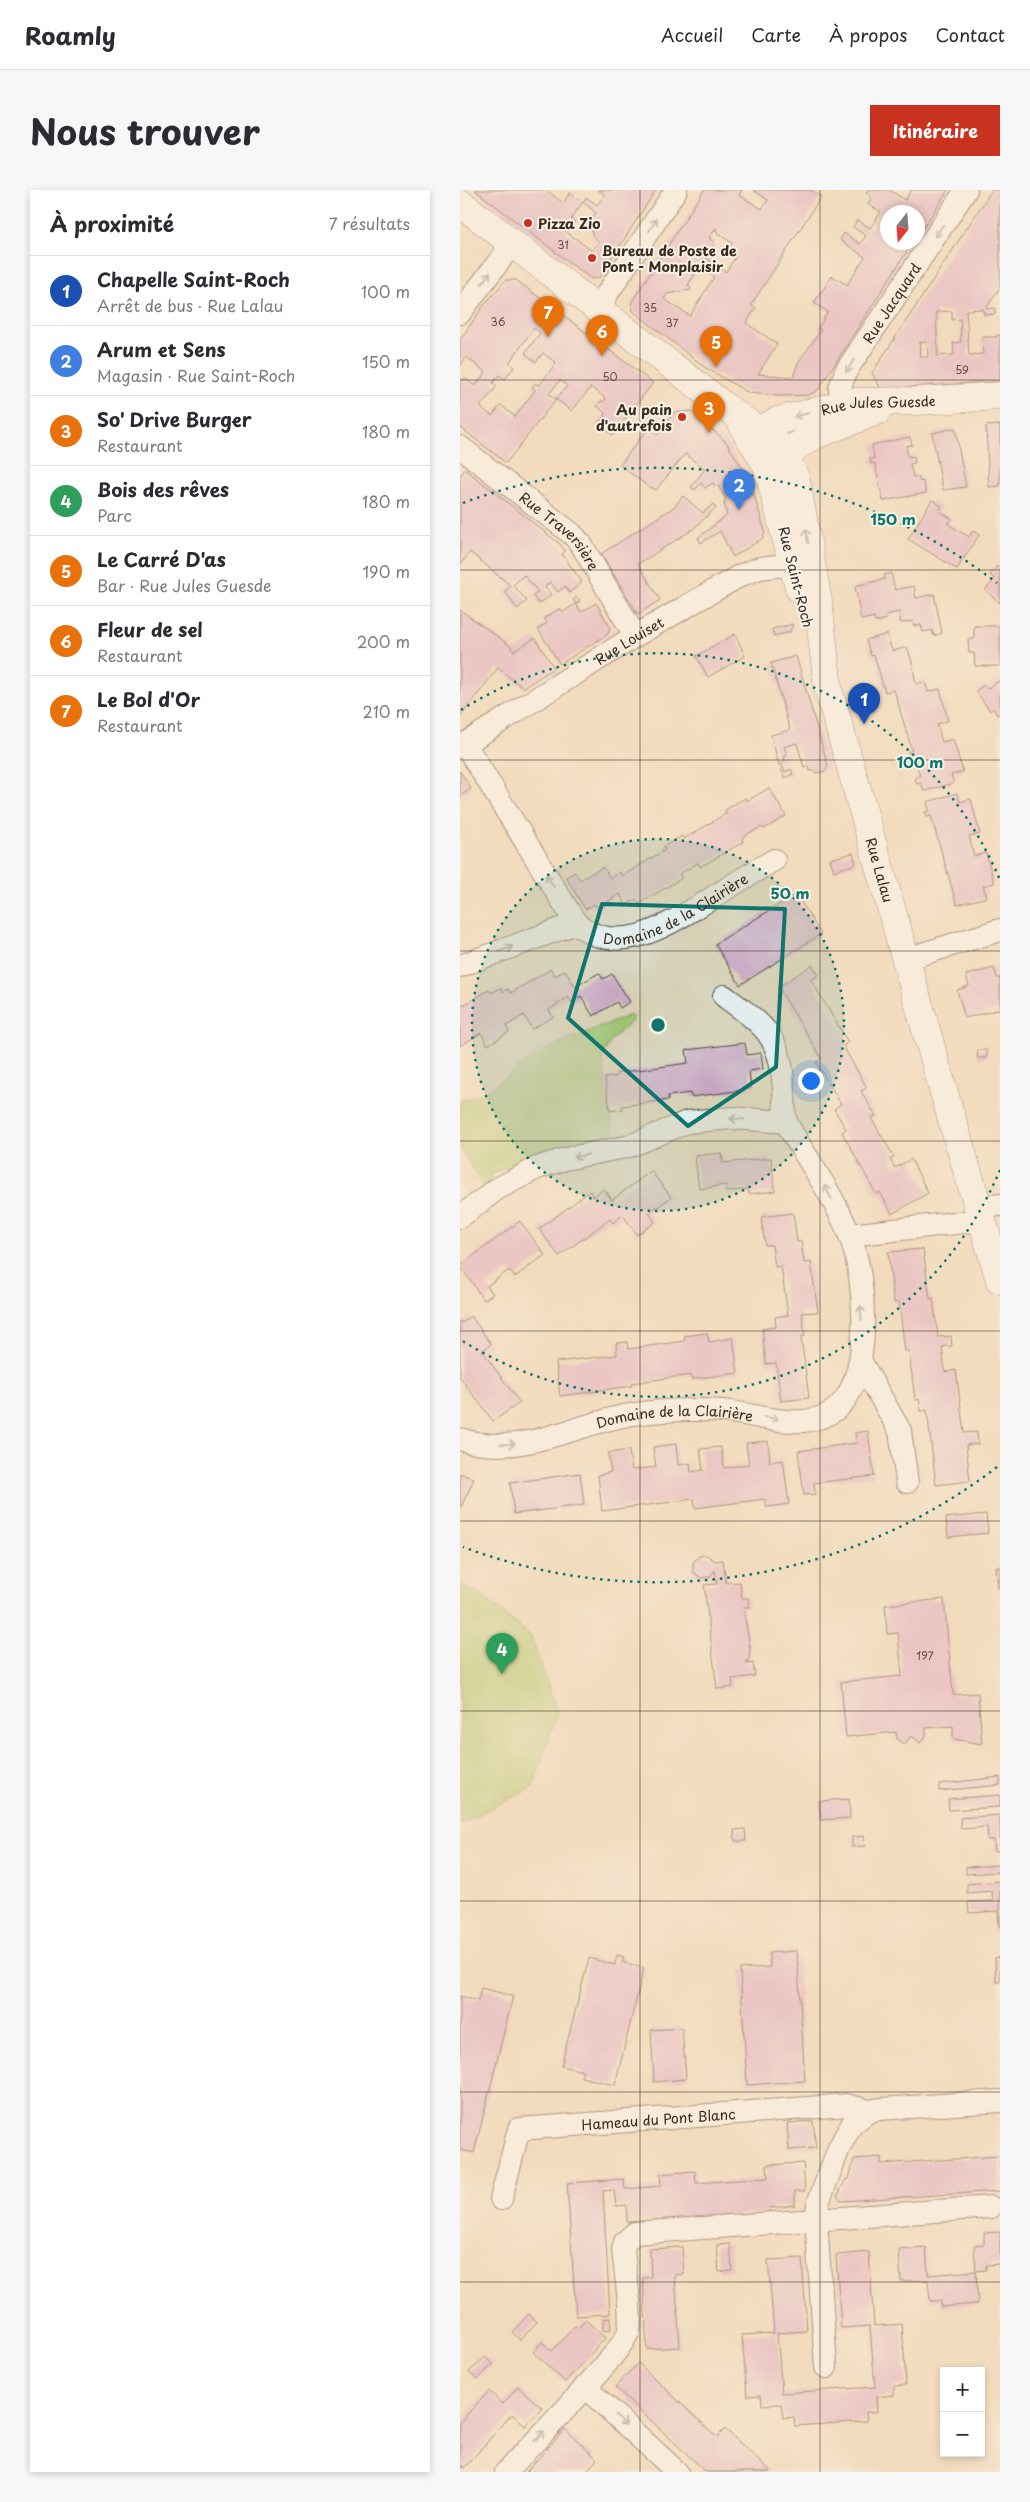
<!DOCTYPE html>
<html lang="fr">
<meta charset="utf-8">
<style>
:root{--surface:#fff;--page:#f7f7f7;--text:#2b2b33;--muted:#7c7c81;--line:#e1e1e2;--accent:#c8321e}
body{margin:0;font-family:"Playpen Sans",sans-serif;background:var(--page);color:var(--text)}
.controls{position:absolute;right:15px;bottom:15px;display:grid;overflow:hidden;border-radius:0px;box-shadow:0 2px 8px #0003}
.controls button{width:45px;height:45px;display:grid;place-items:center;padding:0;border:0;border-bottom:1px solid var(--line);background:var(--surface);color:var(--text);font:25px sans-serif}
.compass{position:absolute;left:420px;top:15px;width:45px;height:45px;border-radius:50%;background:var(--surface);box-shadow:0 2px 8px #0003;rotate:197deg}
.you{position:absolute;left:350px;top:890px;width:18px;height:18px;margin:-12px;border:4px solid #fff;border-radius:50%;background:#1a73e8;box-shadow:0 0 0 8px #1a73e833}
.badge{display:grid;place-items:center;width:32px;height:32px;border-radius:50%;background:var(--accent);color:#fff;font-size:16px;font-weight:700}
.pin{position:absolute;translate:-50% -41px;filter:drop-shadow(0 1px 2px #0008)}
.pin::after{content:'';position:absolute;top:26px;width:18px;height:15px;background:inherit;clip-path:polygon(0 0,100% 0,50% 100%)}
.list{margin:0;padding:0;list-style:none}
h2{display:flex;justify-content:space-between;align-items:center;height:65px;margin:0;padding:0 20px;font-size:21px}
h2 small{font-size:16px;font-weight:400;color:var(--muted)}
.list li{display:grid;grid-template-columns:32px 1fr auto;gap:15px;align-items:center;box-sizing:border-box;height:70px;padding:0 20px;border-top:1px solid var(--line)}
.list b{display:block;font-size:19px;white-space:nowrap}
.list p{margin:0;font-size:16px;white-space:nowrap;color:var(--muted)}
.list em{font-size:16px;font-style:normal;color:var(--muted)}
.map{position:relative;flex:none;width:540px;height:2282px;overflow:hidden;border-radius:0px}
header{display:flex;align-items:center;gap:30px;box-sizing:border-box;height:70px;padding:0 25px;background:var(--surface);border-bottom:1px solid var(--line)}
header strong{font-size:24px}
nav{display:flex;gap:28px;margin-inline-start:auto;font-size:18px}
.intro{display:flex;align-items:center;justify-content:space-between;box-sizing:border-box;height:120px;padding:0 30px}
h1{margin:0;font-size:35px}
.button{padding:12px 22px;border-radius:0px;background:var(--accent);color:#fff;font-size:18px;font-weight:700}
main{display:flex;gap:30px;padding:0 30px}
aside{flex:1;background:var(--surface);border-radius:0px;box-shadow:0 2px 8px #0003}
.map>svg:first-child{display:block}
.green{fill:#b4ce74;stroke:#787c49}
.building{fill:#e2aecf;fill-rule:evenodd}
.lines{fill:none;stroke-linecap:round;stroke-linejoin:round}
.street-casing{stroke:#564536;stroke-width:24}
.secondary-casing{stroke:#564536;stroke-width:29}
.street{stroke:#fff;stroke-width:22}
.secondary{stroke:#fff;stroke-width:28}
.oneway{stroke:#a79f9a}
.marked{fill:none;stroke:#0f766e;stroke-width:4;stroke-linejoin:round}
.grid{fill:none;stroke:#3b2a1e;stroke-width:1;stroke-opacity:0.55}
.ring{fill:none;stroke:#0f766e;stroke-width:2.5;stroke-dasharray:2.5 5}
.poi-dot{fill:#c8321e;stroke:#f7f3e8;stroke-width:2}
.labels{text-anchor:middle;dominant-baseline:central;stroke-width:4;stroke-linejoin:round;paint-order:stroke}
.number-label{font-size:11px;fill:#654b4a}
.poi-label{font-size:14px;font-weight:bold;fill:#3b2a1e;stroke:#f7f3e8;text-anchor:start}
.street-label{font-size:14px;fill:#3b2a1e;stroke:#f7f3e8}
.centre{fill:#0f766e;stroke:#f7f3e8;stroke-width:2.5}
.ring-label{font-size:15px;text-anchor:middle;font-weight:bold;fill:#0f766e;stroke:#f7f3e8;stroke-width:4;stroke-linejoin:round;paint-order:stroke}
</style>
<header>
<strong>Roamly</strong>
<nav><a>Accueil</a><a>Carte</a><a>À propos</a><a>Contact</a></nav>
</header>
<div class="intro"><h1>Nous trouver</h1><a class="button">Itinéraire</a></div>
<main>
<aside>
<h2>À proximité<small>7 résultats</small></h2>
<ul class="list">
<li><span class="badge" style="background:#1a4fb4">1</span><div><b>Chapelle Saint-Roch</b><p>Arrêt de bus · Rue Lalau</p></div><em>100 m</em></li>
<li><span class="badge" style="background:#3f7fe0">2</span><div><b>Arum et Sens</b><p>Magasin · Rue Saint-Roch</p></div><em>150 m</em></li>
<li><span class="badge" style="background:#e8710a">3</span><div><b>So' Drive Burger</b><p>Restaurant</p></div><em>180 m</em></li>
<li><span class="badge" style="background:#2e9e5b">4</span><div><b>Bois des rêves</b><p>Parc</p></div><em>180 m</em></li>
<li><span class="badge" style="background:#e8710a">5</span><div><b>Le Carré D'as</b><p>Bar · Rue Jules Guesde</p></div><em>190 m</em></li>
<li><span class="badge" style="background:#e8710a">6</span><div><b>Fleur de sel</b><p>Restaurant</p></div><em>200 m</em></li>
<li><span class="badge" style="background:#e8710a">7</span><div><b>Le Bol d'Or</b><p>Restaurant</p></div><em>210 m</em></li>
</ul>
</aside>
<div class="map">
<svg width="540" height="2282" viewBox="0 0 540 2282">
<rect width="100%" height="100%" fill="#f7f3e8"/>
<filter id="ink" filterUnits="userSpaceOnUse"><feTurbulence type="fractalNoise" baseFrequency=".02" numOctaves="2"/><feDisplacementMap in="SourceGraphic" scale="10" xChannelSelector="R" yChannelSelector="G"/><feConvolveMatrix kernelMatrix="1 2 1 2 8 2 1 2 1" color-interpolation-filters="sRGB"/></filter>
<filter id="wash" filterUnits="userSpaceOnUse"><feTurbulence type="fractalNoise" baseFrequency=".0096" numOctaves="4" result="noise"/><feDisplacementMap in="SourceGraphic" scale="20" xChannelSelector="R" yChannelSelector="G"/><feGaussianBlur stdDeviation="1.12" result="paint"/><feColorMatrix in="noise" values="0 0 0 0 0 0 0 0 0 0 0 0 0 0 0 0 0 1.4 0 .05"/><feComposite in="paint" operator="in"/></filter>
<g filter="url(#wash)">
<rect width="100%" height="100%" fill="#f2dbbc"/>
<!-- green -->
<path class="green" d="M170 825 174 829 152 849 142 866 155 954 143 946 83 960 57 970 62 982 51 986 46 977 31 985 27 1001 0 958V911C32 904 54 878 82 862 110 846 141 838 170 825Z
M0 1395 18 1403 71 1446 97 1523 73 1597 0 1634Z"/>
<g id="blocks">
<!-- building -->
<path class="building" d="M15 0H86L103 13 110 3 123 12 111 29 115 32 110 39 106 37 104 40 132 61 139 52 132 45V29L136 23 123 12 126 7 137 15 145 5 138 0H196L139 88 131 89Z
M244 0H282L279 5 302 19 308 10 293 0H351L361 7 291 115 296 118 286 133 317 154 298 184 333 187 338 173 361 140 358 138 368 122 354 113 372 86 387 95 405 67 380 50 384 43 400 54 406 46 393 37 397 30 410 38 421 22 408 14 412 7 406 3 408 0H429L445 10 451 0H488L458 46V22H428V52H453L358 200 349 205 317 206 289 203 246 178 173 121 171 113ZM256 38 257 43 272 53 268 61 276 66 266 82 246 68 255 53 249 48ZM239 78 254 87 230 126 204 109 207 104 230 100 231 98 228 95Z
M532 0H540V97L526 119 535 118V124L524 125 523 119 506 120 509 165 523 164 522 147H537V145H540V191L421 199 412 183ZM492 121V130L500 129 501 152 493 153 494 165 478 166 476 122ZM460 152H467L468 167H461Z
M46 90H56L193 193 153 245 138 234 146 224 137 216 141 211 143 212 146 209 144 207 131 197 112 221 96 209 107 196 100 190 89 204 96 209 46 273 0 237V192L5 188 15 196 26 182 6 167 0 176V150L24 115ZM74 138 80 143 65 163 76 172 83 163 96 173 79 196 75 193 72 197 75 200 55 227 41 215 32 226 20 217 37 196 33 193 39 185 45 189 54 177 49 173Z
M231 221 266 252 289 289 305 341 303 348 273 367 260 341 241 353 238 348 267 325 264 312 266 309 257 294 255 296 253 293 245 298 241 293 235 300 231 297 245 279 225 264 196 300 191 297 190 298 160 275 188 238 197 245 213 223Z
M540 235V296L529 297 526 236Z
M495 238 506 297 483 300 472 243Z
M450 247 452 255 446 256 448 267 454 266 455 273 450 274 453 287 458 286 460 292 463 291 466 303 423 311 415 273 411 274 410 269H414L412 255Z
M5 279 100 354 105 361 102 364 122 392 109 403 105 396 98 402 90 392 85 397 91 405 79 414 73 406 78 402 64 385 53 395 67 411 57 419 45 401 51 396 10 362 0 375V286Z
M223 306 243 323 253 314 256 318 232 340 178 374 200 410 178 424 141 364 214 317Z
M472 310 482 316 479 321 492 329 488 334 509 347 513 341 519 345 497 379 448 349Z
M537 376 540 378V413L525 400 535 389 530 385Z
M431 383 435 400 454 396 456 408 474 404 482 443 474 446 472 440 463 442 461 435 454 436 453 431 441 433 439 422 426 425 427 429 415 432 414 427 401 430 395 396 425 389 424 385Z
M117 407 120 411 116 414 121 422 136 413 150 437 148 444 100 474 78 439 87 433 84 428 88 426 100 418 103 422 116 414 113 410Z
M0 420 52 457 51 459 54 461 75 448 94 478 63 498 38 478 0 527Z
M333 434 330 442 314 446 312 439Z
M514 436H540V476H515L514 463H509L508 449H514Z
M275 444 285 466 248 487 236 466Z
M427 444 432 461 447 457 452 472 456 494 465 491 468 502 480 499 488 531 477 534 482 552 493 549 503 582 491 585 494 593 464 601 461 593 457 594 455 588 460 586 454 567 450 568 448 562 452 560 434 500 425 502 414 465 411 466 406 450Z
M336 466 368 576 365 581 356 583 353 580 350 581 349 576 344 578 337 553 324 557 327 566H324L325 571 319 575 311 545 330 540 311 473Z
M540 490V523L537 525 533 518 530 521 516 501 524 495 527 499Z
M322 575 325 582 331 579 333 584 325 588 320 576Z
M0 581 11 599 0 606Z
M309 598 326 626 304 639 302 637 291 642 282 648 283 652 240 677 238 673 219 684 222 688 179 714 176 709 166 715 160 704 137 718 135 714 125 719 106 687 115 682 120 690 143 677 150 688 160 682 162 686 205 660 203 657 222 646 224 649 267 623 265 620 285 608 287 611Z
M497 603 500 612 511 609 520 644 509 646 514 666 526 663 534 693 523 696 527 707 497 715 471 626 467 627 465 622 469 621 467 612Z
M393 663 396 674 374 681 370 669Z
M336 704 361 744 280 795 255 754Z
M352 775 359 785 351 790 388 852 383 856 407 898 401 901 416 926 411 928 434 967 430 969 435 978 451 969 468 1003 432 1024 420 1002 416 1004 382 942 386 939 374 919 381 914 356 872 362 869 318 797Z
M534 778 537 788H540V819L505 828 497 800 509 796 506 785Z
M91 779 95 786 105 780 115 797 139 783 143 789 152 784 170 812 160 818 157 812 133 826 121 806 111 812 108 807 89 820 93 827 72 839 64 825 46 836 49 842 28 855 21 843 0 856V817L29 800 31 803 41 798 43 802 48 799 51 803Z
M285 853 287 865 301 863 303 879 289 881 291 899 231 907 230 903 208 906V910L162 916 163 919 150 921 145 888 157 886V883L228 873 226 860Z
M518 860H527V868H517Z
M261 963 263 973 311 968 315 1001 289 1004 288 999 266 1002V995L239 999 235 966Z
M191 981 211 1007 189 1023 195 1032 177 1045 163 1025 153 1033 150 1029 99 1066 79 1039 130 1001 133 1007 144 999 152 1010Z
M333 1023 337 1052 341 1051 344 1073 351 1072 358 1122 342 1123 345 1146 341 1147 349 1208 321 1211 316 1173 306 1174 302 1139 316 1137 315 1127 328 1125 321 1076 315 1077 312 1055H305L301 1027Z
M60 1031 85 1065 55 1087 49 1080 27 1096 33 1104 24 1110 0 1076Z
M463 1059 470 1109 473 1108 478 1147 491 1146 492 1156 482 1157 485 1182 496 1180 504 1243 517 1242 518 1254 506 1255 510 1291 476 1295 467 1220 461 1221 459 1209 455 1210 449 1161H445L439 1112 434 1113 428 1062Z
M11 1126 31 1154 22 1161 60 1213 33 1231 0 1187V1131L2 1133Z
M247 1143 249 1152 273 1148 278 1183 232 1189 231 1185 207 1188 172 1193V1196L100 1206 96 1172 157 1165 156 1153 167 1152 168 1159 225 1151 224 1146Z
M408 1241 414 1286 354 1293 355 1304 344 1305 338 1261 397 1253 395 1243Z
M308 1251 310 1272 323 1270 329 1314 306 1317 305 1309 235 1318 234 1309 142 1321 138 1285 151 1282 148 1263 169 1260 172 1280 196 1277 193 1257 216 1254 218 1275 230 1273 231 1282 243 1280 240 1259 261 1257 264 1278 289 1274 286 1253Z
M0 1283 14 1289 0 1319Z
M120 1283 124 1315 54 1324 50 1293Z
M526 1324 528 1343 488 1347 486 1328Z
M247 1365 255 1371 263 1370 266 1393 280 1392 282 1408H288L289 1417H283L290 1457 289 1471H286L287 1474 293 1473 295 1486 272 1489 273 1497 257 1499 244 1395 257 1394 255 1380 250 1387 241 1388 233 1382V1373L239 1366Z
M536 1377H540V1398H538Z
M484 1409 493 1505 518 1503 522 1554 493 1549V1536L466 1538V1546L460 1553 453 1547H450L444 1555 437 1549 436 1542 386 1547 381 1492 442 1486 438 1443 427 1444 425 1415Z
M540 1587V1595L479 1601V1594Z
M540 1605V1617L489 1620 488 1609Z
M389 1609 390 1628 361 1630 359 1611Z
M540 1625V1661H535L534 1650H528L527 1637 501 1639 500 1628Z
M285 1639 286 1651H275L274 1640Z
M404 1646 405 1656 392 1657V1647Z
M540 1675V1682L506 1684V1677Z
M540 1691V1737H539L538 1721 509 1723 508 1712 533 1711 532 1701 507 1703V1694Z
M337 1761 345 1891 287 1895 280 1779 310 1777 309 1763Z
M157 1765 164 1767 162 1772 184 1778 155 1895 121 1887 123 1881 101 1876 129 1768 155 1775Z
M540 1767V1792H536L535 1768Z
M21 1798 53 1806 14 1963 0 1960V1806L18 1811Z
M222 1838 226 1889 194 1892 191 1840Z
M353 1931 356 1958 329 1960 327 1933Z
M540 1966V2001L382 2011 377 2007 386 1989H389L394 1969 421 1967V1974Z
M343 1973 345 2001H335V2015L310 2018V2022L167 2032 166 2015 156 2016 154 2000 143 2001 150 2124 116 2126 107 1993 164 1989 165 1999 201 1996 200 1984 235 1981 236 1993 308 1988 307 1975Z
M540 2042V2074L526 2075V2080L516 2081 514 2055 524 2054V2043Z
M270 2054 272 2080 259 2082 257 2055Z
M222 2057 224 2084 215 2085 220 2157 187 2159 183 2088 191 2087 190 2059Z
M466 2058 468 2085 516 2081 518 2114 481 2117V2111H470L468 2090 441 2091 439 2060Z
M409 2062 414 2136 442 2134 446 2195 434 2196V2205L416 2207 417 2222H406L407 2231 335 2236 334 2227 323 2228 321 2214 302 2215 301 2205 287 2206 282 2145 314 2143 308 2070 342 2068 347 2141 317 2143 322 2203 415 2197 410 2136 381 2138 376 2065Z
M69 2124 77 2132 60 2150 52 2142Z
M150 2128 151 2140 143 2141V2129Z
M126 2130 145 2148 105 2192 73 2162 82 2152 92 2161 115 2136 118 2138Z
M25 2167 33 2174 18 2189 9 2182Z
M178 2173 257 2247 265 2239 311 2282H246L155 2197Z
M58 2197 82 2218 65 2236 52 2224 4 2278 0 2274V2232L29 2201 43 2214Z
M105 2239 137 2269 126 2282H66Z"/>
</g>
</g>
<g filter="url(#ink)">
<use href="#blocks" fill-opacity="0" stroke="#564536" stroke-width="1"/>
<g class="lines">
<defs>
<g id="street">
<path d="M137 119 216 0"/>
<path d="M0 123 52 54"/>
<path id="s1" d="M382 232 380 198 386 181 506 0"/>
<path id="s2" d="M0 257 112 344 121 354 175 446"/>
<path id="s3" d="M5 554 116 733C159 770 210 733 249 710 270 696 292 683 314 670"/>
<path id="s4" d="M0 557 175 446 281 385 300 378 350 372"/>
<path d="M446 769 540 740"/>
<path d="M0 776 116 733"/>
<path d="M517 1017 540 1015"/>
<path d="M0 1027 37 999 77 978 105 969 170 956 227 932 271 928 326 932"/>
<path d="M390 1045 521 1030"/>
<path d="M401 1172 440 1241 447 1292"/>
<path id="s5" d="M0 1249C60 1269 116 1233 174 1224 203 1220 234 1219 263 1221 297 1224 341 1242 372 1222 415 1195 406 1087 390 1046 374 1006 348 971 327 934 323 926 325 911 324 901 321 846 306 837 264 806"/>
<path id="s6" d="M41 2009 59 1939 387 1915 409 1921"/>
<path d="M366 2177 356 2029 358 2013 379 1958 392 1934 409 1921 420 1919 540 1911"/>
<path d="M125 2197 217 2282"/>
<path d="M46 2282C66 2260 165 2161 169 2140 172 2120 165 2082 163 2060L165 2052 175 2043 531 2017"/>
</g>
<g id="secondary">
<path id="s7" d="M0 13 267 218 315 252 325 264 336 290 358 411 368 498 487 913 540 1090"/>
<path d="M283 237 307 275 339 398"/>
<path id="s8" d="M290 246 317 231 393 212 458 211 540 206"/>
<path d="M310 273 355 245 417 221"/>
</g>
</defs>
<!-- street casing -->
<use href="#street" class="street-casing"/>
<!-- secondary casing -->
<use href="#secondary" class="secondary-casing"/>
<!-- street -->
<use href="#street" class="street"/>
<!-- secondary -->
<use href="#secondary" class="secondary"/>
</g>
<!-- one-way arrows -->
<defs><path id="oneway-shaft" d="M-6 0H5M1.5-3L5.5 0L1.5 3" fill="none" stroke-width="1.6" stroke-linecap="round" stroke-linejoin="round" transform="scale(1.25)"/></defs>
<g class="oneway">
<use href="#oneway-shaft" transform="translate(193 35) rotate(-57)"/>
<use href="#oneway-shaft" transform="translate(479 41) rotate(124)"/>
<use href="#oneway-shaft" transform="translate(26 88) rotate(-54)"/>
<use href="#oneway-shaft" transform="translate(390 176) rotate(122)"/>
<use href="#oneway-shaft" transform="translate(341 225) rotate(164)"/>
<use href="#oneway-shaft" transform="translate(347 346) rotate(-100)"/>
<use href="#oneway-shaft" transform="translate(90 691) rotate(-122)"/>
<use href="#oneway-shaft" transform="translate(46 759) rotate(-21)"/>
<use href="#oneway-shaft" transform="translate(277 929) rotate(-177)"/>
<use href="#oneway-shaft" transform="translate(121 966) rotate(169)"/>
<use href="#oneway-shaft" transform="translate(368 1002) rotate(-117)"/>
<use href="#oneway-shaft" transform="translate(401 1123) rotate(-93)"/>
<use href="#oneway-shaft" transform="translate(311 1228) rotate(9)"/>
<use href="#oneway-shaft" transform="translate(48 1254) rotate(-2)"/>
<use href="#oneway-shaft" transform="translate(161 2230) rotate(43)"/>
<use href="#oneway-shaft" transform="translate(79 2246) rotate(-47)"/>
</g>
</g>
<!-- marked area -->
<path d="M0 0H540V2282H0ZM142 714 325 719 316 877 228 936 108 828Z" fill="#f2dbbc" fill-opacity=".55" fill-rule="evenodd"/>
<path class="marked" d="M142 714 325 719 316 877 228 936 108 828Z"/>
<!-- grid -->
<path class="grid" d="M180 0V2282M360 0V2282M0 190H540M0 380H540M0 570H540M0 761H540M0 951H540M0 1141H540M0 1331H540M0 1521H540M0 1711H540M0 1902H540M0 2092H540"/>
<!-- distance rings -->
<circle cx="198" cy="835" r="186" fill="#0f766e" fill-opacity=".12"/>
<g class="ring">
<circle cx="198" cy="835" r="186"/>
<path d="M540 980A371 371 0 0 1 1 1150M1 520A371 371 0 0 1 540 690"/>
<path d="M537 1277A557 557 0 0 1 3 1357M3 313A557 557 0 0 1 537 393"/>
</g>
<!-- markers -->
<g class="poi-dot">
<circle cx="68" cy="33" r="5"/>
<circle cx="132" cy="68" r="5"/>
<circle cx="222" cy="227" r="5"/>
</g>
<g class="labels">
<!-- number labels -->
<g class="number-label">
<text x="103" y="54">31</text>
<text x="190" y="117">35</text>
<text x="38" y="131">36</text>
<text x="212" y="132">37</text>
<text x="502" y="179">59</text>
<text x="150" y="186">50</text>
<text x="465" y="1465">197</text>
</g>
<!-- poi labels -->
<g class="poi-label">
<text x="78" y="33">Pizza Zio</text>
<text x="142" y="60">Bureau de Poste de<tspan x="142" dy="16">Pont - Monplaisir</tspan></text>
<text x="212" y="219" text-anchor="end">Au pain<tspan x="212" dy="16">d'autrefois</tspan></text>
</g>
<!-- street labels -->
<g class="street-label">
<text stroke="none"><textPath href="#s1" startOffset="134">Rue Jacquard</textPath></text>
<text stroke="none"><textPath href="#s8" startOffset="134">Rue Jules Guesde</textPath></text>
<text stroke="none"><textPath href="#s2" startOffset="131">Rue Traversière</textPath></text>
<text transform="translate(336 387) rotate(76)">Rue Saint-Roch</text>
<text stroke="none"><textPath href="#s4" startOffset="200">Rue Louiset</textPath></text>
<text stroke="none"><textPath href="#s7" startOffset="839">Rue Lalau</textPath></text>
<text stroke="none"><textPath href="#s3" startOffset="321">Domaine de la Clairière</textPath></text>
<text stroke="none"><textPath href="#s5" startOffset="219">Domaine de la Clairière</textPath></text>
<text stroke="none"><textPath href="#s6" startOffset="212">Hameau du Pont Blanc</textPath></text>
</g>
</g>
<circle cx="198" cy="835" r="8" class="centre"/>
<g class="ring-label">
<text x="433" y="335">150 m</text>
<text x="460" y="578">100 m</text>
<text x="330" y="709">50 m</text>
</g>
</svg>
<div class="controls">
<button>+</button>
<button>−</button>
</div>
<svg class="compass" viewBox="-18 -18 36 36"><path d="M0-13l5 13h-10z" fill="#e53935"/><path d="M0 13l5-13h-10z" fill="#7c7c81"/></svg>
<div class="you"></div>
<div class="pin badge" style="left:404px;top:534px;background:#1a4fb4">1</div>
<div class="pin badge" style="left:279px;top:320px;background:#3f7fe0">2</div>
<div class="pin badge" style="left:249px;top:243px;background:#e8710a">3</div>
<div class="pin badge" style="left:42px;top:1484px;background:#2e9e5b">4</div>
<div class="pin badge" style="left:256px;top:177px;background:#e8710a">5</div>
<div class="pin badge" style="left:142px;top:166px;background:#e8710a">6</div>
<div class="pin badge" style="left:88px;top:147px;background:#e8710a">7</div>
</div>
</main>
